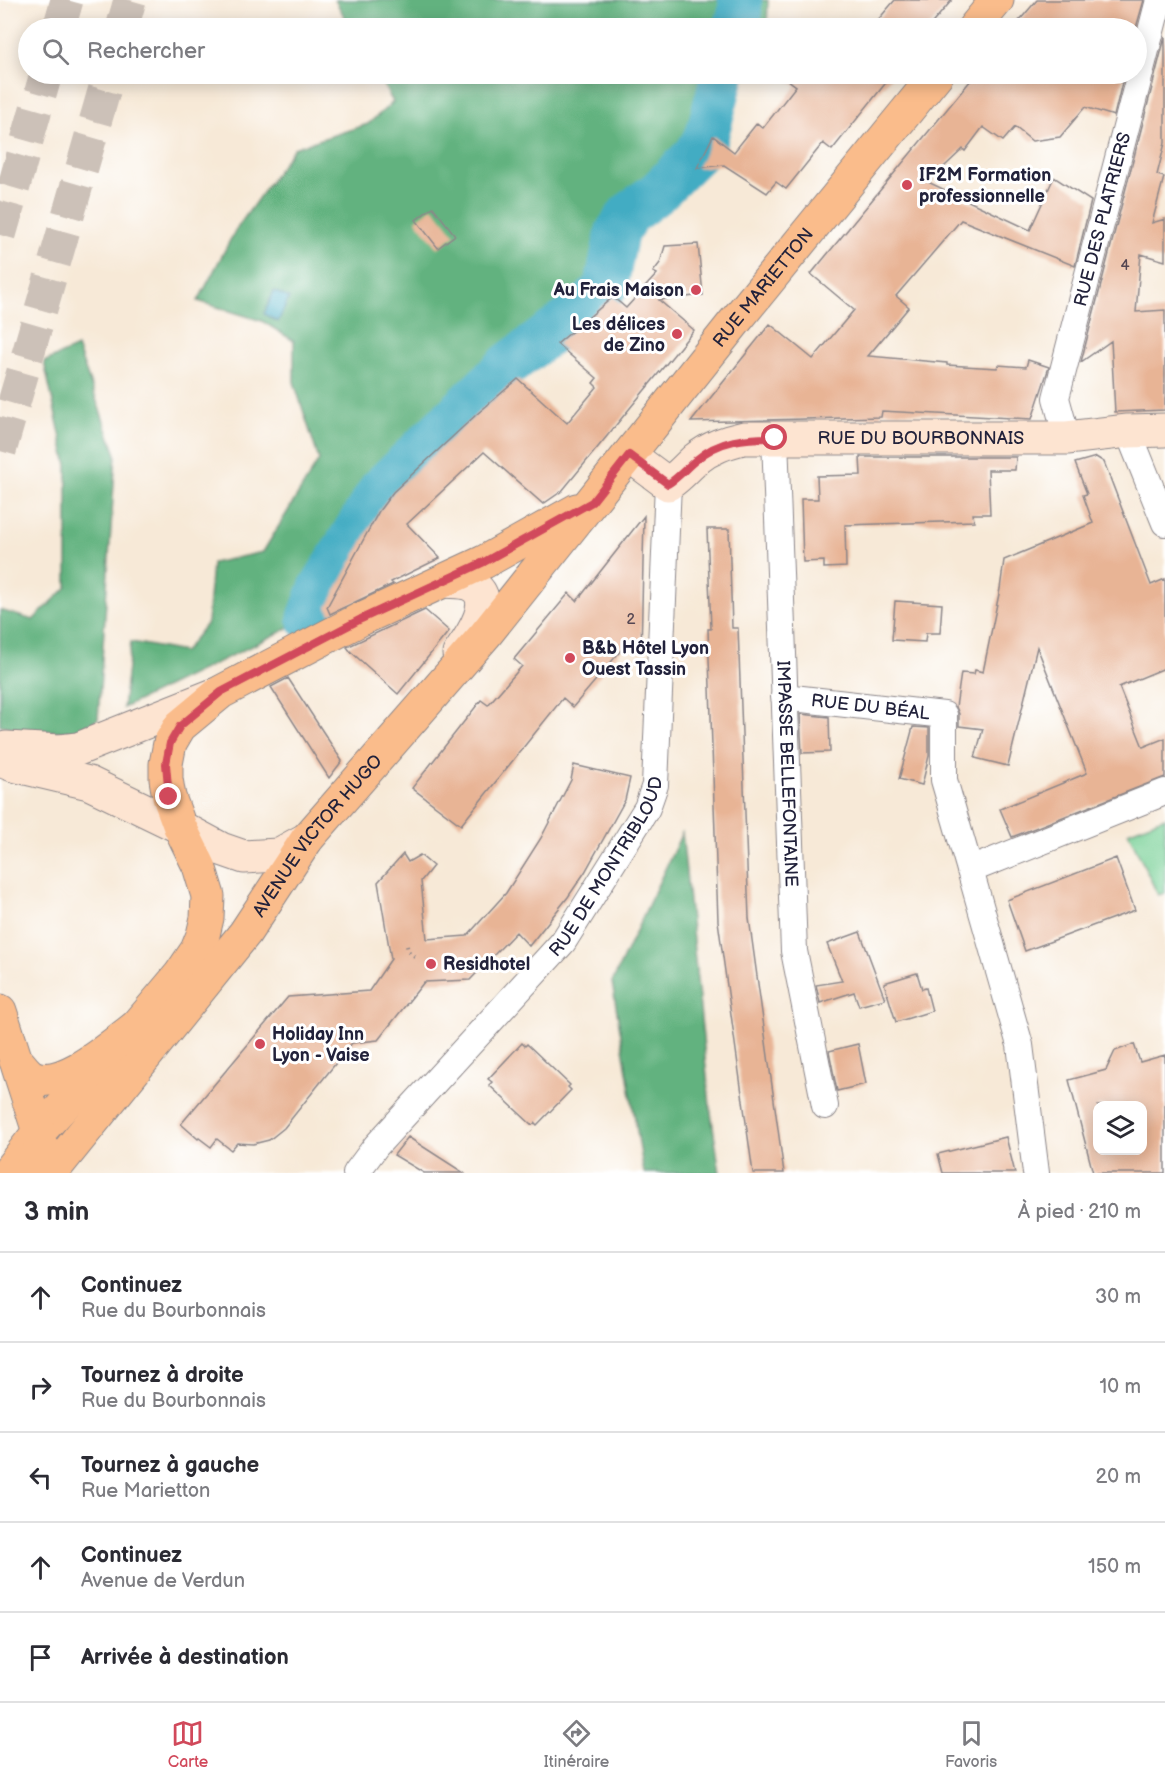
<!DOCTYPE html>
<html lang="fr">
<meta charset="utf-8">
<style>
:root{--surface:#fff;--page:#f7f7f7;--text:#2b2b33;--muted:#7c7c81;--line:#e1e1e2;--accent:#d1495b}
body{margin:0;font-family:"Balsamiq Sans",sans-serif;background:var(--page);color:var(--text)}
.controls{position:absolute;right:18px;bottom:18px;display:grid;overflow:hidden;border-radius:12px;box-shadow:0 3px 15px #0003}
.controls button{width:54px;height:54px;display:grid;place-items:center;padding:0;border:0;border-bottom:2px solid var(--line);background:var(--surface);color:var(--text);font:30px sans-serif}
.stop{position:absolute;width:18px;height:18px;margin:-14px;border:4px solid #d1495b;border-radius:50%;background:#fff}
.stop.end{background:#d1495b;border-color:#fff;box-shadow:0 2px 6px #0008}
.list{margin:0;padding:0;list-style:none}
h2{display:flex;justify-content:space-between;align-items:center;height:78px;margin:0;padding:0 24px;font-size:26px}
h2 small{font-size:20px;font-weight:400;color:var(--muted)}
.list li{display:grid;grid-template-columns:39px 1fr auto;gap:18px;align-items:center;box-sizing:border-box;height:90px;padding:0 24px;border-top:2px solid var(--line)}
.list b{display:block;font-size:22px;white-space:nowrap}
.list p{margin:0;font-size:20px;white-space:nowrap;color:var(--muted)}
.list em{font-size:20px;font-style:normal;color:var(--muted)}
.icon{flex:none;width:33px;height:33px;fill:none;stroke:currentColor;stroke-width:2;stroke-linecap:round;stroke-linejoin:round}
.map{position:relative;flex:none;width:1165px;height:1173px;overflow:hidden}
.search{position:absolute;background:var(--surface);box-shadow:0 3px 15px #0003;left:18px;right:18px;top:18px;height:66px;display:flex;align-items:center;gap:15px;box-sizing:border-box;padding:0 21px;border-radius:33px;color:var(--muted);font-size:22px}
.sheet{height:528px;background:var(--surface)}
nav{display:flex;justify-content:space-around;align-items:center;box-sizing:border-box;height:84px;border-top:2px solid var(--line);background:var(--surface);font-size:16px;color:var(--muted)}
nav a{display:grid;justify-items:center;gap:3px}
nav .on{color:var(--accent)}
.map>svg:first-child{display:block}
.green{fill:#78d096;stroke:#4d7968;stroke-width:1.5}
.forest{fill:#62b27f;stroke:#426a5d;stroke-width:1.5}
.water{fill:#43acc3;stroke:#32677f;stroke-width:1.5}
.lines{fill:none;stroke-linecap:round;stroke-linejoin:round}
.river{stroke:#43acc3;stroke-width:44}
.building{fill:#e8b495;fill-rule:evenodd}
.trunk-tunnel{stroke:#ccc1b8;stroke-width:33;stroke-dasharray:33 16;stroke-linecap:butt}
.minor-casing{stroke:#8c8689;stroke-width:28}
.secondary-casing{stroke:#8c8689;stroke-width:35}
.primary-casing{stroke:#8c8689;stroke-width:35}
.trunk-casing{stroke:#8c8689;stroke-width:35}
.path{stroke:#8c8689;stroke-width:4;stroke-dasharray:1.5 4.5;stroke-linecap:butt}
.minor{stroke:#fff;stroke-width:26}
.secondary{stroke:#fde4d1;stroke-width:33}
.primary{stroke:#fabc8b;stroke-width:33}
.trunk{stroke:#fabc8b;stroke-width:33}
.route{stroke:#d1495b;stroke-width:8}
.poi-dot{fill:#d1495b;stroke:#fff;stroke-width:2}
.labels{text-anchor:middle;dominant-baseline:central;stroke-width:6;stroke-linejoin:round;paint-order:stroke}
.number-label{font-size:15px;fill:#544652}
.poi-label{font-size:18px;font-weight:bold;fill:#22223b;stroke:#fff;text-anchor:start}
.street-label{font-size:18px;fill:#22223b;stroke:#fff}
</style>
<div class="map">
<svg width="1165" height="1173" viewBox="0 0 1165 1173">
<rect width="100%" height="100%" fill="#fff"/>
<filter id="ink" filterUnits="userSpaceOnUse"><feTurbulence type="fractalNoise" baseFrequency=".0167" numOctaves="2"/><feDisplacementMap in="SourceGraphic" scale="12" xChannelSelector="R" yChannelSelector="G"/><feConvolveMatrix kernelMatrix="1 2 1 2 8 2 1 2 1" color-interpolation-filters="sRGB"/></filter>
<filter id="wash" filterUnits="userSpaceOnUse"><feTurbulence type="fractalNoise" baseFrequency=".008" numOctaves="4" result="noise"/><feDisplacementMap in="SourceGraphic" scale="24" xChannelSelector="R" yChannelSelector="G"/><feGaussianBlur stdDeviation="1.35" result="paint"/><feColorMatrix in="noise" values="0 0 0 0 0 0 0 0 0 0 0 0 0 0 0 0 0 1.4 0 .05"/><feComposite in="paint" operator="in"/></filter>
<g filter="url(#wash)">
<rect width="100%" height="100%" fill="#f7e9d7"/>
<!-- green -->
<path class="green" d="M1165 817V893L1158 895 1128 832Z"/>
<!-- forest -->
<path class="forest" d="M335 0H768L767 28H351Z
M377 74H742L735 83 695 121 670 165 609 218 599 267 583 296 540 333 488 368 361 487 287 629 123 708 131 642 184 652 207 623 212 563 263 552 319 460 294 382V341L262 321 198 301 235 231 294 148 368 124 393 102Z
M77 347 116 454 98 719 75 732 20 730 0 725V610L33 620 67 587V465L44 362Z
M682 833 710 1106 720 1173H644L612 982Z"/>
<!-- water -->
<path class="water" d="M274 291 289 298 278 322 264 314Z"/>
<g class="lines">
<!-- river -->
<path class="river" d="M735 28 740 12V0
M309 619 320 589 381 488 509 364 590 304 606 287 617 232 629 214 658 192 696 154 707 135 723 74"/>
</g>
<g id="blocks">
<!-- building -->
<path class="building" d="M895 0H952L928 28H871Z
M1037 0H1144L1136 28H1013Z
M1165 37V143L1157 175 1164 177 1152 223 1165 219V261L1141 254 1136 312 1165 310V410L1115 412 1111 341 1081 362Z
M780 74H893L832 150 823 143 786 189 776 182 767 193 724 165 697 168 713 136 734 152 757 123 763 128 796 86Z
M976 74H1124L1114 116 1085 107 1060 137 1032 141 1015 127 1003 141 983 127 965 151 963 149 928 182 1030 230 1054 177 1091 201 1075 266 961 220 896 296 909 307 868 356 947 363V365L997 368 998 365 1026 367 1028 360 1049 367 1032 419 882 411 881 417 691 422 770 324 813 359 854 310 811 274Z
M433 207 455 235 438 248 416 220Z
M698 244 703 295 659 300 694 330 562 491 543 504 484 452 407 524 440 558 391 582 393 584 330 614 327 607 379 511 393 492 477 414 518 379 567 423 597 387 593 383 597 378 557 344 613 297 626 308 657 274 653 272 660 263 665 246Z
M860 457H1016L1015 470H988L990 514H973L974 521 845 525 846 567 824 568V561L803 562 801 499H818L817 476 861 475Z
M1096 457 1104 462 1151 585 1165 579V668L1119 687 1143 747 1165 738V777L1012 837 1000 809 1087 773 1037 647 1008 766 975 758 983 729 959 726V714L956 707 961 673 974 674 975 670 983 672 1000 589 1004 560 1093 523 1083 495 1087 494 1075 463Z
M644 516 641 653 628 642 573 707 563 698 461 825 412 788 481 700 488 705 522 666 514 659 569 593 577 601Z
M707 529H729L732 628H738L749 918 784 1173H753L718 921 708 629H711Z
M895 601 942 604 940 633H926L925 642 892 640Z
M425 610 449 631 398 694 350 651 347 647Z
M288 678 342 761 329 778 271 687Z
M800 714 829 717 830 752 802 753Z
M913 727 929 728V756L922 785 899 779Z
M574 765 630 778 625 800 585 872 568 897 529 946 516 932 470 980 424 982 378 1040 352 1043 284 1128 269 1140 253 1144 237 1143 231 1150 217 1139 211 1147 199 1138 198 1139 181 1124 288 997 369 991 391 959 378 882 403 854 408 862 420 855 433 866 421 881 427 939 467 936 506 893 541 838 571 780Z
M1116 858 1135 910 1025 951 1007 900Z
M860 932 885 999 859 1006 854 992 820 1003 816 985 842 981 827 944Z
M917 973 922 989 926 988 932 1011 896 1022 884 983Z
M522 1043 525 1046 527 1044 570 1085 568 1087 571 1090 537 1125 535 1123 532 1125 489 1085 492 1082 488 1079Z
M858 1044 866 1084 837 1091 829 1051Z
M1134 1044 1140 1062 1165 1055V1173H1093L1069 1080 1106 1070 1115 1051ZM1098 1106H1143V1150H1098Z
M408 1137 464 1173H424L394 1155Z
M1006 1137 1015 1173H943L938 1154Z"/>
</g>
</g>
<g filter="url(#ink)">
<use href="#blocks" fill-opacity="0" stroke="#8c8689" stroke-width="1.5"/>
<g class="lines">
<!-- trunk-tunnel -->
<path class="trunk-tunnel" d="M59 28 67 0
M122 28 130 0
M0 235 46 74
M0 451 109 74"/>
<defs>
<g id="minor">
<path d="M1128 431 1165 523"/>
<path id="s1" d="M775 438 794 951 825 1106"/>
<path id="s2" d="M1067 438 1056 398 1159 0"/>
<path id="s3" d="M784 697 944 715V780L970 870"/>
<path id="s4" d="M356 1173 376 1146 563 942 647 808 655 785 668 484"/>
<path d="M1036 1173 1020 1045 970 870 1165 792"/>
</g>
<g id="secondary">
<path id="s5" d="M629 455 668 484C679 477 686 468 696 459 711 447 726 442 744 438H1067L1128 431 1165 430"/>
<path d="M444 581C453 582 466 581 473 586 497 601 470 638 459 654"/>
<path d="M6 748 60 751 78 749 214 695"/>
<path d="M0 760 13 765 89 783 180 827 221 849 244 857 278 855 307 839"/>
</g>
<g id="primary">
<path d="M974 28 997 0"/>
<path d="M7 1173 39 1132 137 1026 180 975 197 950 203 935 207 918 208 896 199 866 180 827 169 797 166 779V764L170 743 180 726 221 692 361 619 484 562 577 510"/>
<path id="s6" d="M51 1173 245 933 307 839 485 635 733 324 937 74"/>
</g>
<path id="trunk" d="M0 1011 39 1132 40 1149 30 1173
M15 1059C20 1064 25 1072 31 1076 61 1093 114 1043 137 1026"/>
</defs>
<!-- minor casing -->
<use href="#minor" class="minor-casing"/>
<!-- secondary casing -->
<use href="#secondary" class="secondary-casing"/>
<!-- primary casing -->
<use href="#primary" class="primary-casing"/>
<!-- trunk casing -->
<use href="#trunk" class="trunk-casing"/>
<!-- path -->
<path class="path" d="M407 946 408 951 416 957"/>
<!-- minor -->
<use href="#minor" class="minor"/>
<!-- secondary -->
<use href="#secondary" class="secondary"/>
<!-- primary -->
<use href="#primary" class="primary"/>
<!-- trunk -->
<use href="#trunk" class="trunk"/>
</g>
</g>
<g class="lines" filter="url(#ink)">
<!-- route -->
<path class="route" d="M169 797 166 764 170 743 180 726 221 692 361 619 484 562 592 502 629 455 668 484C679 477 686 468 696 460 720 439 746 438 775 438"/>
</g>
<!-- markers -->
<g class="poi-dot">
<circle cx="907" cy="185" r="6"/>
<circle cx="696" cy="290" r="6"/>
<circle cx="677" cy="334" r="6"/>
<circle cx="570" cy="658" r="6"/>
<circle cx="431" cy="964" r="6"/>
<circle cx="260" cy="1044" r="6"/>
</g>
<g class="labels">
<!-- number labels -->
<g class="number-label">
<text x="1125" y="265">4</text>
<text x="631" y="619">2</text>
</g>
<!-- poi labels -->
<g class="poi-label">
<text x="919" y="175">IF2M Formation<tspan x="919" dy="21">professionnelle</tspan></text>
<text x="684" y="290" text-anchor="end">Au Frais Maison</text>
<text x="665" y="324" text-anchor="end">Les délices<tspan x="665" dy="21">de Zino</tspan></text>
<text x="582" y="648">B&amp;b Hôtel Lyon<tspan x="582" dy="21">Ouest Tassin</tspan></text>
<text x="443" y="964">Residhotel</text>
<text x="272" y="1034">Holiday Inn<tspan x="272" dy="21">Lyon - Vaise</tspan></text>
</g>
<!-- street labels -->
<g class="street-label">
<text stroke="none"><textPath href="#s2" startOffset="226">RUE DES PLATRIERS</textPath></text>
<text stroke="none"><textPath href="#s6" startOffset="1137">RUE MARIETTON</textPath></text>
<text stroke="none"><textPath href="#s5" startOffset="316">RUE DU BOURBONNAIS</textPath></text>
<text stroke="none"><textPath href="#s3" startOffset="87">RUE DU BÉAL</textPath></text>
<text stroke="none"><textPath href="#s1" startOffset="336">IMPASSE BELLEFONTAINE</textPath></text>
<text stroke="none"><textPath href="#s6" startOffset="430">AVENUE VICTOR HUGO</textPath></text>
<text stroke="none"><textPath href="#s4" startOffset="398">RUE DE MONTRIBLOUD</textPath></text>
</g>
</g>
</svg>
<div class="controls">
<button><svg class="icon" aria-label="layers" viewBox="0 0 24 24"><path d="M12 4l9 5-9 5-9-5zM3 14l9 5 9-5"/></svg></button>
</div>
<div class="stop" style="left:775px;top:438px"></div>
<div class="stop end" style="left:169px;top:797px"></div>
<div class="search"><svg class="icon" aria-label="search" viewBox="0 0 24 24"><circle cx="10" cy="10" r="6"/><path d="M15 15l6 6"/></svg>Rechercher</div>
</div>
<section class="sheet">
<h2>3 min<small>À pied · 210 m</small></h2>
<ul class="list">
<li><svg class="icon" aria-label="ahead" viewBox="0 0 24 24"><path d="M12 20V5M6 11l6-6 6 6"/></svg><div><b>Continuez</b><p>Rue du Bourbonnais</p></div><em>30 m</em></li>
<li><svg class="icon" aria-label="right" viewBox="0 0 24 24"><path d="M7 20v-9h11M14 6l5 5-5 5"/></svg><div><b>Tournez à droite</b><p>Rue du Bourbonnais</p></div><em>10 m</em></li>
<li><svg class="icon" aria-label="left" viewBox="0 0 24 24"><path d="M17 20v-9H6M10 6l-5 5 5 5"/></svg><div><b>Tournez à gauche</b><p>Rue Marietton</p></div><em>20 m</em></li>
<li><svg class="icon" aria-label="ahead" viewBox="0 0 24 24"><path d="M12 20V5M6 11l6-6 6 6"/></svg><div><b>Continuez</b><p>Avenue de Verdun</p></div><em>150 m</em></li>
<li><svg class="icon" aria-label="arrive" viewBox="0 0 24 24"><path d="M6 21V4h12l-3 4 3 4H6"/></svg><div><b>Arrivée à destination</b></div></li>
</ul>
</section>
<nav>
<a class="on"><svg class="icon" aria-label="map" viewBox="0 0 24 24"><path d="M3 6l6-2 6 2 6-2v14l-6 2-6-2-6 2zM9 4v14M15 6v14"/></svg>Carte</a>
<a><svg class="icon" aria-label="directions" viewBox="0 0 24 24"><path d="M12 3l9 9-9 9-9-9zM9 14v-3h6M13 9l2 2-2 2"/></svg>Itinéraire</a>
<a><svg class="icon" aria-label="saved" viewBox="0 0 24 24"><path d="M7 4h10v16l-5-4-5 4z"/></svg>Favoris</a>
</nav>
